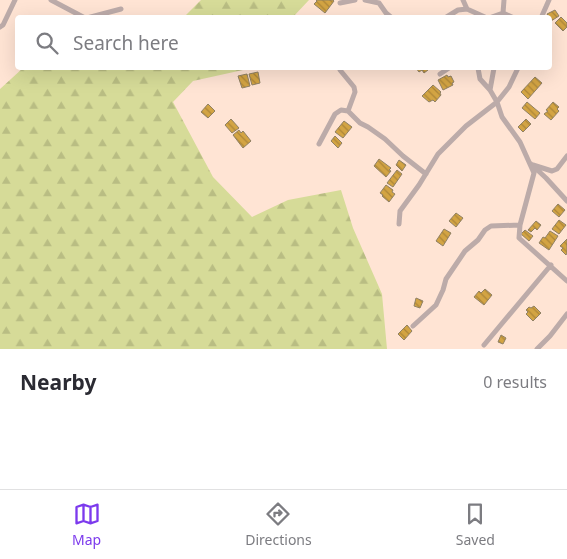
<!DOCTYPE html>
<style>
:root{--surface:#fff;--page:#f7f7f7;--text:#2b2b33;--muted:#7c7c81;--line:#e1e1e2;--accent:#7c3aed}
body{margin:0;font-family:"Noto Sans",sans-serif;background:var(--page);color:var(--text)}
.list{margin:0;padding:0;list-style:none}
h2{display:flex;justify-content:space-between;align-items:center;height:65px;margin:0;padding:0 20px;font-size:21px}
h2 small{font-size:16px;font-weight:400;color:var(--muted)}
.icon{flex:none;width:28px;height:28px;fill:none;stroke:currentColor;stroke-width:2;stroke-linecap:round;stroke-linejoin:round}
.map{position:relative;flex:none;width:567px;height:349px;overflow:hidden}
.search{position:absolute;background:var(--surface);box-shadow:0 5px 20px #0002;left:15px;right:15px;top:15px;height:55px;display:flex;align-items:center;gap:12px;box-sizing:border-box;padding:0 18px;border-radius:5px;color:var(--muted);font-size:19px}
.sheet{height:140px;background:var(--surface)}
nav{display:flex;justify-content:space-around;align-items:center;box-sizing:border-box;height:70px;border-top:1px solid var(--line);background:var(--surface);font-size:14px;color:var(--muted)}
nav a{display:grid;justify-items:center;gap:2px}
nav .on{color:var(--accent)}
.map>svg:first-child{display:block}
.forest{fill:url(#forest-firs)}
.building{fill:url(#building-back-hatch);stroke:#908164}
.lines{fill:none;stroke-linecap:round;stroke-linejoin:round}
.street{stroke:#bcaba9;stroke-width:5}
</style>
<div class="map">
<svg width="567" height="349" viewBox="0 0 567 349">
<defs>
<pattern id="forest-firs" width="22" height="20" patternUnits="userSpaceOnUse" patternTransform="scale(1.25)"><rect width="22" height="20" fill="#d6db98"/><path d="M5 1l3.5 6h-7zM16 11l3.5 6h-7z" fill="#b9bd83"/></pattern>
<pattern id="building-back-hatch" width="6" height="6" patternUnits="userSpaceOnUse" patternTransform="scale(1.25)"><rect width="6" height="6" fill="#d3a443"/><path d="M-1 5l2 2M0 0l6 6M5-1l2 2" fill="none" stroke="#ad8638"/></pattern>
</defs>
<rect width="100%" height="100%" fill="#ffe4d4"/>
<!-- forest -->
<path class="forest" d="M201 0H309L293 17H184Z
M23 68H42L44 69 46 68H252L193 81 173 102 213 177 252 217 288 200 341 190 353 228 382 294 387 349H0V89Z"/>
<!-- building -->
<path class="building" d="M316 0H333L334 1 325 13 314 4 317 1Z
M555 10 559 16 551 21 547 14Z
M561 17 567 23V27L563 31 555 23Z
M416 68H426L428 70 424 73 422 70 419 72Z
M258 72 260 83 252 85 249 74Z
M247 74 250 86 242 88 238 76Z
M447 75 448 77 451 76 454 82 452 83 453 85 443 90 438 80Z
M535 77 542 83 528 99 521 92Z
M433 85 441 92 440 93 441 95 435 102 433 100 429 102 422 96Z
M527 102 540 113 535 119 522 108Z
M553 102 559 107 557 109 559 111 551 120 544 114 548 111 546 110Z
M208 104 215 111 208 118 201 112Z
M231 119 239 128 232 133 225 125Z
M526 119 531 124 523 132 518 127Z
M344 121 352 127 343 138 335 132Z
M239 130 241 133 243 131 251 141 243 148 233 135Z
M335 136 342 143 338 148 331 141Z
M379 159 391 168 389 170 391 171 386 177 374 166Z
M399 160 406 165 402 171 396 165Z
M397 170 402 174 393 187 387 183Z
M386 185 393 190 392 192 395 194 389 202 382 196 383 195 380 193Z
M558 204 565 210 559 217 552 211Z
M456 213 463 218 456 227 449 221Z
M559 220 566 225 559 234 552 229Z
M536 221 541 225 537 230 535 228 531 232 528 230Z
M444 229 451 233 443 246 436 241Z
M525 230 533 236 529 241 521 234Z
M550 231 558 236 549 250 539 243 543 237 545 238Z
M567 239V253L566 255 561 250 563 248 560 246Z
M485 289 492 295 484 305 474 297 479 291 481 293Z
M416 298 423 301 420 308 414 306Z
M534 306 541 313 533 321 526 314 528 312 526 310 529 307 531 308Z
M407 325 412 331 404 340 398 334Z
M501 335 506 338 503 344 498 342Z"/>
<g class="lines">
<!-- street -->
<path class="street" d="M51 0 85 18
M365 0 379 3 386 13 392 18
M463 0 467 9 487 18
M340 3 355 0
M503 13 514 18
M87 18 121 9
M445 18 458 10 467 9
M489 18 503 13 504 0
M541 18 549 0
M0 27 3 25 15 0
M341 68 340 70 354 87 355 92 348 111 360 123 368 127 385 139 403 156 426 174
M478 68 480 79 490 90 497 102 502 117 520 142 534 173 520 225 519 238 567 281
M440 74 449 68
M490 90 494 68
M319 144 335 114 341 110 348 111
M531 164 546 178 567 201
M533 165 552 171 557 169 567 156
M399 224 400 211 419 185 438 154 466 126 497 102 509 87 518 68
M413 326 436 305 443 290 446 279 465 251 478 240 485 230 491 226 520 225
M484 345 551 265
M537 349 550 336 567 314"/>
</g>
</svg>
<div class="search"><svg class="icon" aria-label="search" viewBox="0 0 24 24"><circle cx="10" cy="10" r="6"/><path d="M15 15l6 6"/></svg>Search here</div>
</div>
<section class="sheet">
<h2>Nearby<small>0 results</small></h2>
<ul class="list">
</ul>
</section>
<nav>
<a class="on"><svg class="icon" aria-label="map" viewBox="0 0 24 24"><path d="M3 6l6-2 6 2 6-2v14l-6 2-6-2-6 2zM9 4v14M15 6v14"/></svg>Map</a>
<a><svg class="icon" aria-label="directions" viewBox="0 0 24 24"><path d="M12 3l9 9-9 9-9-9zM9 14v-3h6M13 9l2 2-2 2"/></svg>Directions</a>
<a><svg class="icon" aria-label="saved" viewBox="0 0 24 24"><path d="M7 4h10v16l-5-4-5 4z"/></svg>Saved</a>
</nav>
